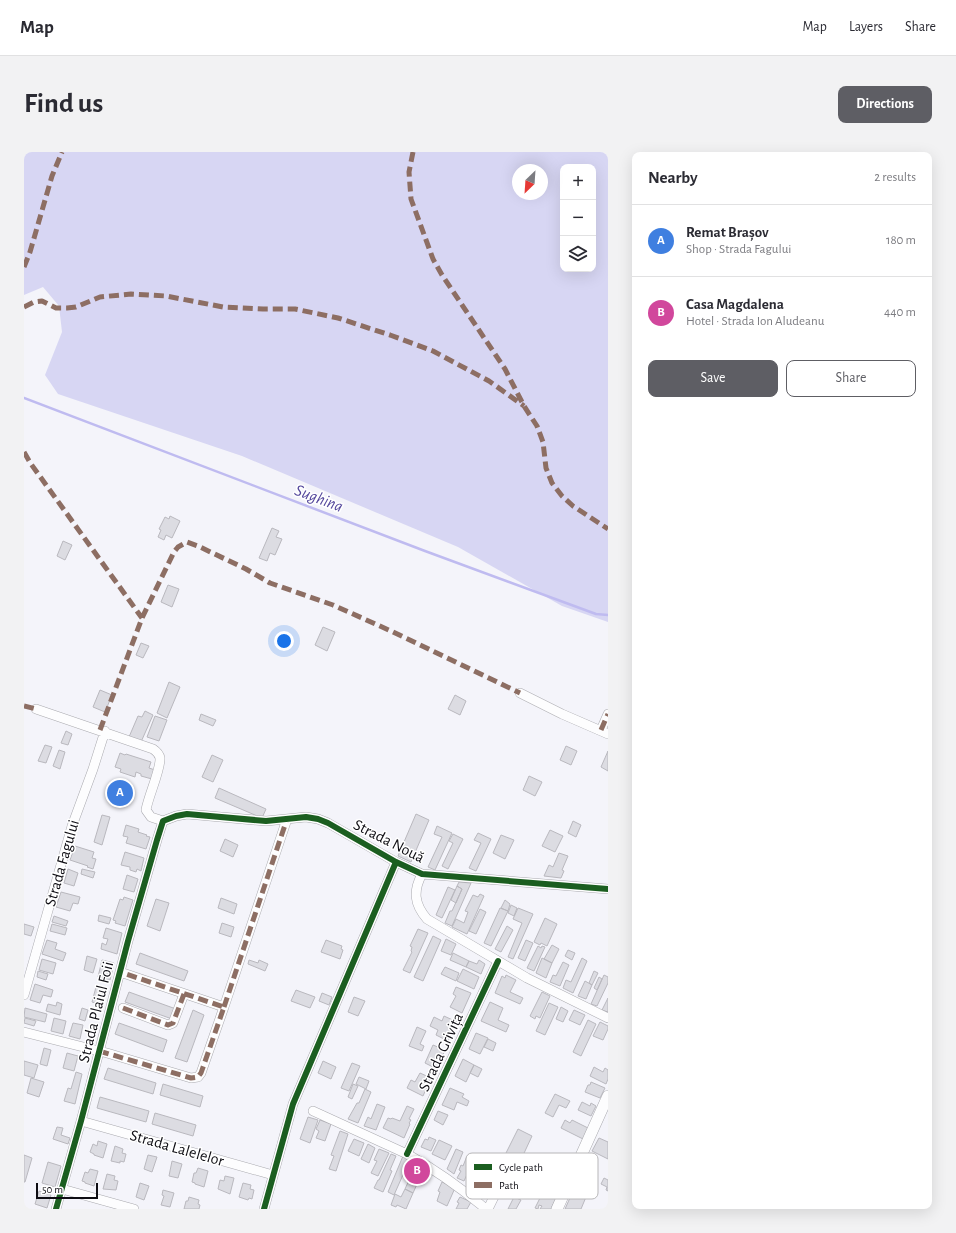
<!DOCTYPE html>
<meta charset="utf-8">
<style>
:root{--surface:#fff;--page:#f2f2f3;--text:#2b2b33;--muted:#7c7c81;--line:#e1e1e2;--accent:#5e5e64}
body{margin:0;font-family:"Alegreya Sans",sans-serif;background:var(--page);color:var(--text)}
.controls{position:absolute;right:12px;top:12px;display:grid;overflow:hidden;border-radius:8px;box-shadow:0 4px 16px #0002}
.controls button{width:36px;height:36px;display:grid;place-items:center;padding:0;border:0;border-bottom:1px solid var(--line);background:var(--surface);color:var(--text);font:20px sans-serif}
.compass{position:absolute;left:488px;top:12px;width:36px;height:36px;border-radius:50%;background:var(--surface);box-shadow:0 4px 16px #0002;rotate:205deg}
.scale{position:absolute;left:12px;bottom:10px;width:62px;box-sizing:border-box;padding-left:4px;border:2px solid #0e0d13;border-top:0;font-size:11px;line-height:14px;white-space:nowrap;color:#0e0d13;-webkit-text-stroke:3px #fff;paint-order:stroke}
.you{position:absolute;left:260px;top:489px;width:14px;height:14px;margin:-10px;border:3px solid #fff;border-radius:50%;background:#1a73e8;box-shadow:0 0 0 6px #1a73e833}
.badge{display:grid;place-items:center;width:26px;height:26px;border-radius:50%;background:var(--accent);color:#fff;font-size:13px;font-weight:700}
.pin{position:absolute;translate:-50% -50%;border:2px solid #fff;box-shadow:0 1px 4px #0006}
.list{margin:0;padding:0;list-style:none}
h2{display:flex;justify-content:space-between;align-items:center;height:52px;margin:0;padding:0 16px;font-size:17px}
h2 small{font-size:13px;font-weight:400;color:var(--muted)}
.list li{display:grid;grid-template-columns:26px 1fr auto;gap:12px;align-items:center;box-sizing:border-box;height:72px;padding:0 16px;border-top:1px solid var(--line)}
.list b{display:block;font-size:15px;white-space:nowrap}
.list p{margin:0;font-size:13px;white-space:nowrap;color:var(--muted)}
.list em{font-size:13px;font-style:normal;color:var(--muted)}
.actions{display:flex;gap:8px;padding:12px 16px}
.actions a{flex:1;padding:9px 0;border:1px solid var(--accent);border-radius:8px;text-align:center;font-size:14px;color:var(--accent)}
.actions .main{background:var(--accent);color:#fff}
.icon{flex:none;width:22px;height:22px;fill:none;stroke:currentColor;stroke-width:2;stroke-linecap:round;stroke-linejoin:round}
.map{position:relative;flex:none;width:584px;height:1057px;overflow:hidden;border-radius:8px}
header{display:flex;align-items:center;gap:24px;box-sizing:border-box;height:56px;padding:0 20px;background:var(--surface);border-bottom:1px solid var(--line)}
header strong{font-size:19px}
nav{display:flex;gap:22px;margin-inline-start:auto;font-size:14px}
.intro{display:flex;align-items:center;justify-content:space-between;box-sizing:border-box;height:96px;padding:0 24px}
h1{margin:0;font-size:28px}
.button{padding:10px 18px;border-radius:8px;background:var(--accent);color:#fff;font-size:14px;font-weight:700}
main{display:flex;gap:24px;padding:0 24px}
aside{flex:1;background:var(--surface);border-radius:8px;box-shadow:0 4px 16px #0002}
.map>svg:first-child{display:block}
.green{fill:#d7d6f3;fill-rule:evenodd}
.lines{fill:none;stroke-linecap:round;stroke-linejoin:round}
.stream{stroke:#bfbbf0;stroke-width:2.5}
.building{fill:#dcdce2;stroke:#b9b8be}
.minor-casing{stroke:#aaaaaf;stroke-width:10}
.major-casing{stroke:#aaaaaf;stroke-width:12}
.minor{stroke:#fdfdfe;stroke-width:9}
.major{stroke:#fdfdfe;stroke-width:11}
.quiet{stroke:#8d6e63;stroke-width:5;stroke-dasharray:10 5;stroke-linecap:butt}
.cycleway-casing{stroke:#fff;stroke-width:8}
.cycleway{stroke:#1b5e20;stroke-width:6}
.labels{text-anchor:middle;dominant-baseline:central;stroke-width:3;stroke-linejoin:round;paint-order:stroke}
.street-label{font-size:16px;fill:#0e0d13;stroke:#fff}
.water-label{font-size:17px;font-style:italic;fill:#54479c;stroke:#fff}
.key{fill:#fff;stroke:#b7b6b8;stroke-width:1}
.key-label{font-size:11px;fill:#0e0d13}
</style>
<header>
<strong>Map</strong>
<nav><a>Map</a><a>Layers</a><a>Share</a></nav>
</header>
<div class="intro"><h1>Find us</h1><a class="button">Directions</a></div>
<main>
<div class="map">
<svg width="584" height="1057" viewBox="0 0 584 1057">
<rect width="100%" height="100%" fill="#f4f4fa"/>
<!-- green -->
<path class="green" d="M0 0H584V470L538 454 434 395 218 304 34 242 21 223 38 180 35 154 19 135 0 143ZM539 15H569V117H539ZM494 18H518V42H494Z"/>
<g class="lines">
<!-- stream -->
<path class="stream" d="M0 246 401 399 572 462 584 463"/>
</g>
<!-- building -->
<path class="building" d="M146 364 156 369 148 386 142 383 140 388 134 385 137 378 135 377 141 365 145 367Z
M248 376 255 379 252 385 258 387 251 403 246 401 243 409 235 406Z
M39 389 48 393 41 408 33 404Z
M144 433 155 437 148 455 137 450Z
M299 475 311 480 303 499 291 493Z
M117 491 125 494 119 506 112 503Z
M145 530 156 535 143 566 133 561Z
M76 538 88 543 81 560 69 555Z
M431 543 442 549 436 563 424 557Z
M121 559 129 563 117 590 105 585 114 564 118 565Z
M177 562 192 568 189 574 175 568Z
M131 564 143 568 135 589 123 585Z
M42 579 48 582 44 593 37 591Z
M21 593 28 595 22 611 14 609Z
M542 594 553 599 547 613 536 608Z
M35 598 41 600 36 617 29 614Z
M584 599V619L577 615Z
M96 601 101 603 102 602 127 610 125 616 131 618 128 627 117 624V622L112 620 111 625 96 620 97 617 91 615Z
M188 603 199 608 189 630 178 625Z
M505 624 518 630 511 644 499 638Z
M195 636 242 657 238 666 191 646Z
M392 662 405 668 387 710 374 704Z
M78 663 86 665 78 693 70 690Z
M549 669 557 673 552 685 544 681Z
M102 673 115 677 114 680 123 683 122 684 126 685 122 697 102 691 104 685 99 684Z
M413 674 428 681 411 718 404 715 418 685 410 682Z
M526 678 539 684 531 700 518 694Z
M454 681 467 687 452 719 445 716 457 691 450 688Z
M429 682 439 687 424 717 418 714 429 691 425 689Z
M477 683 490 688 481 707 469 701Z
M201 687 214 693 209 705 196 699Z
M51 694 70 700 68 706 72 707 69 717 63 715 64 714 46 708Z
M101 700 120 706 117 719 113 717 112 720 106 718V715L97 713Z
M535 701 544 704 538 718 540 719 537 726 520 724 525 713 529 715Z
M44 717 54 721 50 734 40 731Z
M58 717 71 720 69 726 57 722Z
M103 723 114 727 110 740 99 737Z
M435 730 447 731 428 774 421 771 426 759H428L438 737 433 734Z
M433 734 438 737 432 751 427 748Z
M424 735 431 738 418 766 412 763Z
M37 740 56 745 54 752 49 751 46 759 32 755Z
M456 742 460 744 443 782 428 775 432 767 440 771 444 760 441 759 449 743 454 745Z
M100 745 109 748 101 774 91 771 92 769 89 768 96 747 99 748Z
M197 746 213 752 210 762 194 756Z
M132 747 145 751 136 779 123 774Z
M481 748 486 752 484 759 477 756Z
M487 753 493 756 490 764 484 761Z
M476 756 484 759 467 794 460 791Z
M494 756 509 762 489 807 484 805 498 771 489 767Z
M456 757 462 760 452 782 445 779Z
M75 763 87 766 85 772 74 769Z
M30 764 44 769 42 774 28 770Z
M521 766 533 772 523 794 517 791 516 793 510 790Z
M198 771 210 775 207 785 195 781Z
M0 772 10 775 7 784 0 782Z
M28 772 43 776 41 783 26 779Z
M483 774 489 778 477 800 471 797Z
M82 776 98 781 93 802 77 797 78 791 82 793 84 787 79 786Z
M394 777 404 781 386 821 379 818 388 800 387 799 388 795 386 794Z
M409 784 417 788 399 829 390 825Z
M422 787 432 792 427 803 417 799Z
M23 788 33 791 31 797 42 801 39 809 18 802Z
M302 788 318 794 317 797 319 798 316 807 297 800Z
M502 788 509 791 501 809 494 806Z
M528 793 535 797 528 811 520 807Z
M514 794 517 796 518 794 521 795 510 819 503 816Z
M544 798 551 801 548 808 541 804Z
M116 801 164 819 160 829 112 812Z
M429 801 445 809 442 815 426 808Z
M63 804 73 807 69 821 60 818Z
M518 806 528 811 522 826 512 821Z
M558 806 563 809 549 841 539 836 542 828 547 830Z
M18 807 32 811 29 822 15 818Z
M78 808 90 811 86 828 74 825Z
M225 808 234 811 235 808 244 812 241 819 224 812Z
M455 808 461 812 457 822 442 815 445 809 453 812Z
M539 810 545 813 536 834 526 830 529 823 532 824Z
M421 815 435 821 432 829 417 822Z
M439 817 455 825 450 837 433 829Z
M14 819 24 822 22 828 13 825Z
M570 819 574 821 568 833 565 831Z
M482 823 492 828 486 840 499 846 496 852 471 841 478 824 481 826Z
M580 823 584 825V831L573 854 567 852Z
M575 825 578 827 573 838 570 836Z
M561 829 568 833 562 847 554 844Z
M11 832 29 838 27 845 19 843 16 851 6 848Z
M72 835 80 838 75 852 68 850Z
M432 835 447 841 438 861 426 855 432 844 429 842Z
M272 838 291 845 286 856 267 849Z
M105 840 152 857 148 867 101 850Z
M518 840 526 844 516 866 512 864 511 867 506 864Z
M298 841 308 845 305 853 295 849Z
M330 845 341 849 334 864 324 860Z
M584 846V860L578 858Z
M33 850 38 852 36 863 22 859 24 852 32 854Z
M466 850 479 856 474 868 485 873 482 880 457 869Z
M525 851 534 855 521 883 512 879Z
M537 855 544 859 539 870 532 867Z
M1 856 23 862 21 870 0 865Z
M58 856 64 858 61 869 55 867Z
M169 858 180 863 163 910 151 906Z
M550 858 561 863 556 873 545 868Z
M420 864 433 870 424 889 412 883 414 878 406 874 410 865 418 869Z
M1 866 12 869 10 874 0 871Z
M30 866 42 869 39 882 27 879Z
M564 868 572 872 557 904 549 900Z
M576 870 584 874V877L579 888 569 884Z
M49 871 59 873 56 887 45 884Z
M95 871 143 888 139 900 91 882Z
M393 875 402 879 396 892 400 894 398 899 385 894Z
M452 881 464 886 456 902 445 897Z
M464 887 472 891 469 899 460 895Z
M409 893 421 898 413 917 401 911Z
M20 896 27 898 23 914 16 912Z
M43 901 54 904 50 919 39 916Z
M439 907 450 913 442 930 431 924Z
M0 909 14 913 10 926 0 923Z
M299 909 312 915 307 927 294 921Z
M328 911 336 914 325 939 317 936Z
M450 913 458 917 454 925 446 921Z
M570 915 579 920 581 916 584 918V927L582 932 566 924Z
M84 916 132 931 129 942 80 927Z
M52 920 58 922 51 952 40 949 44 936 47 937Z
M396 921 407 926 399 944 383 936 387 928 391 930Z
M335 925 345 929 342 937 332 932Z
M7 926 20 930 15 945 3 941Z
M567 930 581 936 576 946 561 940 564 933H566Z
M139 932 179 944 176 955 136 943Z
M329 932 334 934 328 947 324 945Z
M426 936 440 942 438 945 445 949 443 954 433 950 430 958 418 953Z
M341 937 347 940 334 971 324 967 333 951H335Z
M531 942 546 949 542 956 535 953 529 965 521 961Z
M76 945 125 959 122 970 73 956Z
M558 950 566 954 567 951 572 954 567 964 554 958Z
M353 952 361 955 352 978 340 974 344 965 347 967Z
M383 954 390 957 385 967 387 968 385 971 386 972 380 986 359 976 364 966 367 967 368 966 376 969Z
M414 959 424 963 419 973 410 968Z
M131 961 172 973 169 984 128 972Z
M284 965 294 968 286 991 276 987Z
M296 968 307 972 301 989 292 986 295 979 292 977Z
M541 968 546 971 548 968 564 976 559 987 537 976Z
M33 975 39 976 37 983 46 986 44 992 29 987Z
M494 977 508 984 495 1012 480 1005Z
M316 979 324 982 312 1019 305 1017 310 1004 307 1003Z
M405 985 412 988 407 999 397 995 401 987 404 988Z
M575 986 584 990V1007L568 999Z
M330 987 340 991 335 1004 324 999Z
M415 988 428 994 421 1008 408 1002Z
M74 989 83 992 79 1006 70 1003V1002L66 1000 69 992 73 994Z
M344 992 351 996 345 1011 337 1007Z
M91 994 99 997 98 1001 102 1002 100 1010 96 1009V1011L87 1009Z
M355 997 365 1001 354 1024 347 1021 353 1009 350 1008Z
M432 997 439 1000 430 1022 423 1017Z
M367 1002 372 1004 366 1018 368 1019 359 1040 350 1036 354 1028H355Z
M0 1003 8 1006 1 1030H0Z
M124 1003 133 1005 128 1020 120 1017Z
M379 1004 386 1007 370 1043 364 1040Z
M443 1004 450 1007 440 1029 433 1026 437 1019 435 1018 437 1013 439 1014Z
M148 1009 158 1012 154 1026 145 1024Z
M24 1010 37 1014 31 1035 18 1031Z
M391 1015 399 1019 389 1041 381 1037Z
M174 1016 184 1019 180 1035 171 1032V1031L168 1030 170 1021H172Z
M66 1017 74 1019 70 1034 61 1031V1030L58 1029 61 1020 64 1021Z
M83 1022 91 1024 90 1028 94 1029 92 1038 79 1037Z
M201 1024 210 1026 206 1042 194 1037 196 1028 200 1029Z
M580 1026 584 1028V1039L582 1038 583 1035 577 1032Z
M418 1030 431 1036 423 1054 413 1049 416 1040 414 1039Z
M116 1031 125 1034 120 1048 112 1045Z
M219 1031 227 1033 226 1037 230 1038 228 1047 225 1046 224 1048 215 1045Z
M381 1037 389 1041 382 1057 373 1053 372 1055 367 1053 371 1042 377 1045Z
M139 1038 150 1041 146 1055 137 1053 140 1044 138 1043Z
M15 1039 27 1043 23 1056 11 1052Z
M549 1039 562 1045 557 1057H541Z
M519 1040 532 1046 527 1057H516L518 1054 515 1053 514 1057 511 1056Z
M165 1045 175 1048 174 1052 176 1053 175 1057H160L162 1049H164Z
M436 1045 447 1050 443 1057H432L435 1051 433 1050Z
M490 1045 497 1048 492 1057H484Z"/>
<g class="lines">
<defs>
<path id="minor" d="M496 541 538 562 584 582
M12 557 129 597C132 599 135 601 136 606 137 617 124 645 122 658L127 665 139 669
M577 578 584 562
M139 669 152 664 163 662 242 669 282 665 294 667 304 671 372 710 398 722 584 737
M398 722C389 739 390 752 403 767L503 826 584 866
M0 843 48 674 69 617 81 579
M200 855 263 667
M99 856 144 873 149 871 160 842
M0 880 83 901 167 926 174 925 177 921 200 855 96 820
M289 959 383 1002C412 1018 437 1036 462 1057
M57 969 249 1023
M383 1002 474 809
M38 1037 110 1057
M32 1057 57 969 104 789 133 688 139 669
M240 1057 269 952 372 710
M464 1057 485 1014"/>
<path id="major" d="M533 1057 584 944"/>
</defs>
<!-- minor casing -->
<use href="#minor" class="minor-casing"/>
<!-- major casing -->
<use href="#major" class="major-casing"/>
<!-- minor -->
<use href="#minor" class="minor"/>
<!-- major -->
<use href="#major" class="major"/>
<!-- quiet -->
<path class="quiet" d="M389 0 385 20 387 47 409 107 418 123 481 217 500 254 513 274 519 290 522 316 528 331 538 344 549 354 584 377
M0 115 6 100 28 24 38 0
M0 155 10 150 18 149 32 156H43L52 155 76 145 107 142 142 144 199 155 239 157H271L314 166 366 183 409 199 465 229 500 254
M0 300 7 312 118 466
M0 554 12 557
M76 578 118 466 150 400 154 395 163 390 174 394 222 417 246 431 309 453 367 479 496 541
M577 578 584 562
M200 855 263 667
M99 856 144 873 149 871 160 842
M75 899 167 926 174 925 177 921 200 855 96 820"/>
<defs>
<path id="cycleway" d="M383 1002 474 809
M32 1057 57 969 104 789 133 688 139 669 152 664 163 662 242 669 282 665 294 667 304 671 372 710 398 722 584 737
M240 1057 269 952 372 710"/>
</defs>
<!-- cycleway casing -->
<use href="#cycleway" class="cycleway-casing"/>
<!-- cycleway -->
<use href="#cycleway" class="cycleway"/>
</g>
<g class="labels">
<!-- street labels -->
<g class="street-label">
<text transform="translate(365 689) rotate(27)">Strada Nouă</text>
<text transform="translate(38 711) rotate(-74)">Strada Fagului</text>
<text transform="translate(72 860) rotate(-76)">Strada Plaiul Foii</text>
<text transform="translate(417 900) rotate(-65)">Strada Grivița</text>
<text transform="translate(153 996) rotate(16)">Strada Lalelelor</text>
</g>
<!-- water labels -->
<g class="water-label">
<text transform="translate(295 346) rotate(21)">Sughina</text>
</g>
</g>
<!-- legend -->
<rect x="442" y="1001" width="132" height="46" rx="6" class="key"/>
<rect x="450" y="1012" width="18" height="6" fill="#1b5e20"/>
<rect x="450" y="1030" width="18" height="6" fill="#8d6e63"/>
<g class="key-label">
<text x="475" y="1019">Cycle path</text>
<text x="475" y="1037">Path</text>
</g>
</svg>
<div class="controls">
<button>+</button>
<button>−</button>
<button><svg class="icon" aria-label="layers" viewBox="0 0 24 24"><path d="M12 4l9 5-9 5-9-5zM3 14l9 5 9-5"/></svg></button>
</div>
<svg class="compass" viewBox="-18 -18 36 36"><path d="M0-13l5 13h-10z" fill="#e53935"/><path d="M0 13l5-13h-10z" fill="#7c7c81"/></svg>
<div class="scale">50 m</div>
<div class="you"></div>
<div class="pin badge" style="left:96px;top:641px;background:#3f7fe0">A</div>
<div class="pin badge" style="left:393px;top:1019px;background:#d1479c">B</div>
</div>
<aside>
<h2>Nearby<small>2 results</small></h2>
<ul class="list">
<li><span class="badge" style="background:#3f7fe0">A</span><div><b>Remat Brașov</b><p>Shop · Strada Fagului</p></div><em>180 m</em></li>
<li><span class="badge" style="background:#d1479c">B</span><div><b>Casa Magdalena</b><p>Hotel · Strada Ion Aludeanu</p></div><em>440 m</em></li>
</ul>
<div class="actions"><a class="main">Save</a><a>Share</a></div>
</aside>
</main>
